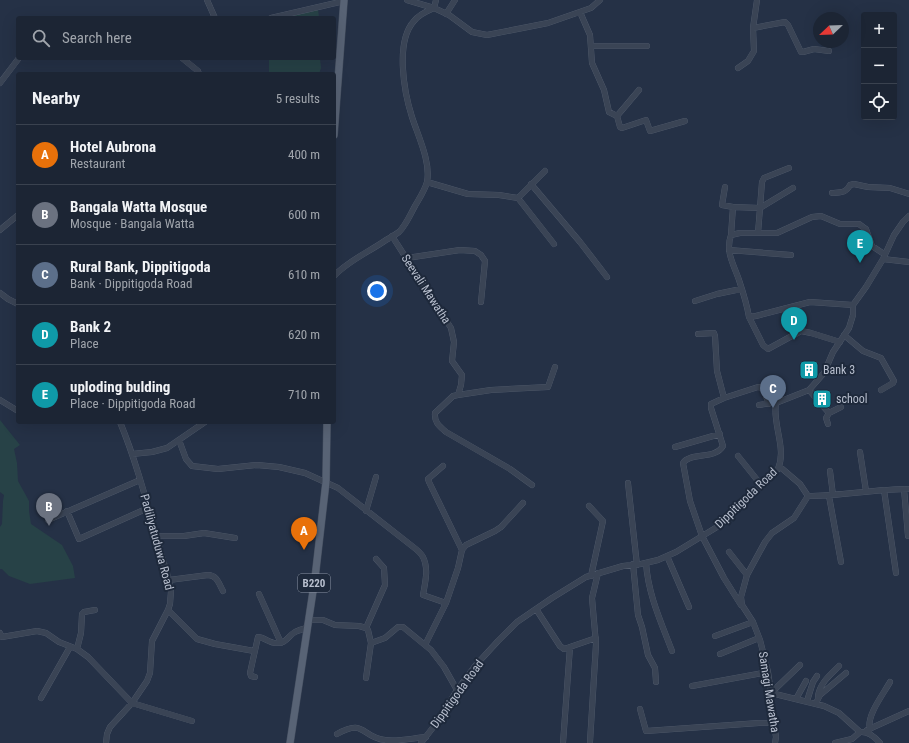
<!DOCTYPE html>
<meta charset="utf-8">
<style>
:root{--surface:#1c2534;--page:#293140;--text:#f1f3f6;--muted:#a0a5ac;--line:#3a424f;--accent:#0b8043}
body{margin:0;font-family:"Roboto Condensed",sans-serif;background:var(--page);color:var(--text)}
.controls{position:absolute;right:12px;top:12px;display:grid;overflow:hidden;border-radius:4px;box-shadow:0 4px 16px #0002}
.controls button{width:36px;height:36px;display:grid;place-items:center;padding:0;border:0;border-bottom:1px solid var(--line);background:var(--surface);color:var(--text);font:20px sans-serif}
.compass{position:absolute;left:813px;top:12px;width:36px;height:36px;border-radius:50%;background:var(--surface);box-shadow:0 4px 16px #0002;rotate:247deg}
.you{position:absolute;left:377px;top:291px;width:14px;height:14px;margin:-10px;border:3px solid #fff;border-radius:50%;background:#1a73e8;box-shadow:0 0 0 6px #1a73e833}
.badge{display:grid;place-items:center;width:26px;height:26px;border-radius:50%;background:var(--accent);color:#fff;font-size:13px;font-weight:700}
.pin{position:absolute;translate:-50% -33px;filter:drop-shadow(0 1px 2px #0008)}
.pin::after{content:'';position:absolute;top:21px;width:14px;height:12px;background:inherit;clip-path:polygon(0 0,100% 0,50% 100%)}
.list{margin:0;padding:0;list-style:none}
h2{display:flex;justify-content:space-between;align-items:center;height:52px;margin:0;padding:0 16px;font-size:17px}
h2 small{font-size:13px;font-weight:400;color:var(--muted)}
.list li{display:grid;grid-template-columns:26px 1fr auto;gap:12px;align-items:center;box-sizing:border-box;height:60px;padding:0 16px;border-top:1px solid var(--line)}
.list b{display:block;font-size:15px;white-space:nowrap}
.list p{margin:0;font-size:13px;white-space:nowrap;color:var(--muted)}
.list em{font-size:13px;font-style:normal;color:var(--muted)}
.icon{flex:none;width:22px;height:22px;fill:none;stroke:currentColor;stroke-width:2;stroke-linecap:round;stroke-linejoin:round}
.map{position:relative;flex:none;width:909px;height:743px;overflow:hidden}
.search{position:absolute;background:var(--surface);box-shadow:0 4px 16px #0002;left:16px;top:16px;width:320px;height:44px;display:flex;align-items:center;gap:10px;box-sizing:border-box;padding:0 14px;border-radius:4px;color:var(--muted);font-size:15px}
.panel{position:absolute;background:var(--surface);box-shadow:0 4px 16px #0002;left:16px;top:72px;width:320px;height:352px;border-radius:4px}
.map>svg:first-child{display:block}
.green{fill:#274247}
.lines{fill:none;stroke-linecap:round;stroke-linejoin:round}
.minor-casing{stroke:#555f70;stroke-width:6}
.major-casing{stroke:#434d5e;stroke-width:8}
.minor{stroke:#3a4455;stroke-width:5.5}
.major{stroke:#586375;stroke-width:7}
.labels{text-anchor:middle;dominant-baseline:central;stroke-width:4;stroke-linejoin:round;paint-order:stroke}
.shield{fill:#1e293b;stroke:#8a92a2;stroke-width:1}
.shield-label{font-size:11px;font-weight:bold;fill:#b8bfce}
.street-label{font-size:12px;fill:#b8bfce;stroke:#1e293b}
.poi-label{font-size:12px;fill:#b8bfce;stroke:#1e293b;text-anchor:start}
</style>
<div class="map">
<svg width="909" height="743" viewBox="0 0 909 743">
<rect width="100%" height="100%" fill="#253146"/>
<!-- green -->
<path class="green" d="M318 8 319 18H283Z
M269 58H320L321 68 319 74H269Z
M0 420 20 445 14 449 17 463 18 481 29 501V511L31 524 62 545 73 566 75 578 30 584 9 576 2 569H0V527L2 524 3 501 4 495 0 492Z"/>
<g class="lines">
<defs>
<path id="minor" d="M207 0 215 18
M407 0 434 8 449 15 472 32 487 35 548 23 591 8 600 0
M434 8 436 0
M580 12 590 35 592 63 604 90 609 112 617 116 620 127 622 128 646 120 650 131 685 121
M446 14 455 0
M271 18 344 1
M753 28 785 22 788 25 801 52H803L814 49 829 51
M591 46H647
M182 58 198 71 199 74
M738 68 748 61 754 51 753 28 757 0
M0 83 19 58
M617 116 639 90
M427 182 468 194 499 195 518 198 545 171
M531 184 580 242 607 277
M725 187 722 205 733 207
M832 193C841 192 846 193 850 185L854 184 868 187 890 188 909 194
M518 198 554 244
M0 230 18 215
M758 233 760 208 793 188
M731 235 733 207 760 208 762 182 764 178 789 168
M392 236 451 328 454 342 452 361 462 375 461 385 458 395 491 390 548 387 555 367
M729 250 791 255
M407 258 460 250 475 251 481 255 485 261 481 302
M883 259 909 262
M334 276C349 260 369 252 386 240 390 238 395 235 399 232 406 225 410 215 415 206 419 199 425 190 427 182 431 162 418 136 412 117 404 92 395 42 414 21 419 14 427 11 434 8
M0 293 8 299 18 304
M695 301 717 294 741 289
M853 305 810 302 756 316 749 317C747 305 743 292 739 280 734 265 725 252 731 235L740 233H777L812 217 821 216 840 224H859L863 227 866 229 872 246 884 254
M749 317 763 345 768 349 801 331 811 333 840 342
M698 334 714 333 715 336 717 371 724 398
M844 335 863 351 881 358 894 381 893 383 881 390
M809 390 829 413 841 407
M458 395 453 396 435 413C434 422 439 426 446 432L510 469 532 485
M0 400 18 411
M759 405 771 403
M828 424 826 418 829 413
M179 440 186 459 192 466 218 469 257 465 279 467 305 473 338 488 412 546C416 549 421 553 423 557 429 569 425 583 423 595L446 603 425 645
M675 447 720 434
M860 452 866 491
M132 454 152 452 167 448 205 422
M738 456 762 486
M443 466 428 479 429 482 462 550
M830 471 833 495
M628 483 637 565
M904 489 908 536
M884 490 896 573
M808 496C842 496 875 489 909 489
M829 496 841 562
M589 506 603 521 591 576
M67 511 79 539 148 508
M366 511 376 477
M48 520 140 480
M156 536H184L204 533 235 538
M729 552 747 575
M667 556 689 607
M646 563C648 594 661 622 672 651
M633 564 638 615 642 627 648 655 655 668 656 682
M169 580 208 575C217 575 219 584 223 591
M259 594 281 643
M446 603 458 568 462 550 466 545 495 531 501 527 523 503
M741 605 724 578 702 536 690 501 683 463C690 452 715 460 723 446L711 408V404L724 398 758 387 763 388 769 404
M536 609 560 646 564 649 596 638
M168 610 197 639 215 644 254 651
M308 620H323L335 625 359 626 366 628 368 630 371 643 366 678
M366 628 385 585 384 568 376 559
M0 633 2 637 37 631 46 633 59 642 77 649 88 657 132 703 192 721
M715 636 753 622
M371 643 385 638 398 627H403L431 650 444 667 457 690
M77 649 81 633 82 614 84 612 95 610
M720 654 759 638
M255 677 251 676 250 673 258 637C264 637 269 643 276 643 286 644 288 636 295 632 299 630 303 629 307 628
M692 686 768 672
M771 693 824 706 839 713 860 732C868 731 875 737 880 743
M771 693 800 665
M818 696C820 683 830 675 839 666
M41 698 70 647
M796 699 806 681
M807 701 813 682 817 676
M816 703 820 695 846 673
M640 709 646 731 759 723H774
M870 729C866 716 884 693 890 682
M867 730 909 711
M337 734C365 718 361 737 385 740 398 742 413 738 426 737
M590 742 596 644 592 598 598 573
M106 743 107 734 110 727 132 703 147 681 150 673 152 641 168 610 170 604 171 591 169 580C153 528 141 473 120 422
M421 743 438 721 457 690 475 666 498 641 517 622 552 598 586 577 623 566 641 564 658 560 676 552 722 524 778 469C787 448 772 424 776 403L809 390 824 373 833 352 849 328 853 315V305L866 287 883 259 894 235 903 222 909 216
M563 743 570 647
M775 743 776 737 770 697 771 693 768 672 760 640 753 622 742 605 741 597 747 575 765 542 772 533 794 518 808 496 800 484 779 466
M835 743 852 739 860 732"/>
<path id="major" d="M334 135 344 0
M290 743 315 578 326 482 327 422"/>
</defs>
<!-- minor casing -->
<use href="#minor" class="minor-casing"/>
<!-- major casing -->
<use href="#major" class="major-casing"/>
<!-- minor -->
<use href="#minor" class="minor"/>
<!-- major -->
<use href="#major" class="major"/>
</g>
<!-- icons -->
<defs>
<symbol id="building-square" viewBox="-11 -11 22 22"><rect x="-9" y="-9" width="18" height="18" rx="4" fill="#0f9aa8" stroke="#1e293b"/><path d="M-4-6H4V6H1V3H-1V6H-4ZM-2.5-4.3h1.7v1.8h-1.7ZM.8-4.3h1.7v1.8H.8ZM-2.5-1h1.7V.8h-1.7ZM.8-1h1.7V.8H.8Z" fill="#fff"/></symbol>
</defs>
<g fill-rule="evenodd">
<use href="#building-square" x="798" y="359" width="22" height="22"/>
<use href="#building-square" x="811" y="388" width="22" height="22"/>
</g>
<g class="labels">
<!-- shield labels -->
<rect class="shield" x="298" y="574" width="32" height="18" rx="3"/>
<g class="shield-label">
<text x="314" y="583">B220</text>
</g>
<!-- street labels -->
<g class="street-label">
<text transform="translate(426 289) rotate(57)">Seevali Mawatha</text>
<text transform="translate(746 498) rotate(-44)">Dippitigoda Road</text>
<text transform="translate(157 542) rotate(75)">Padiliyatuduwa Road</text>
<text transform="translate(769 692) rotate(81)">Samagi Mawatha</text>
<text transform="translate(457 694) rotate(-54)">Dippitigoda Road</text>
</g>
<!-- poi labels -->
<g class="poi-label">
<text x="823" y="370">Bank 3</text>
<text x="836" y="399">school</text>
</g>
</g>
</svg>
<div class="controls">
<button>+</button>
<button>−</button>
<button><svg class="icon" aria-label="locate" viewBox="0 0 24 24"><circle cx="12" cy="12" r="6"/><path d="M12 2v4M12 18v4M2 12h4M18 12h4"/></svg></button>
</div>
<svg class="compass" viewBox="-18 -18 36 36"><path d="M0-13l5 13h-10z" fill="#e53935"/><path d="M0 13l5-13h-10z" fill="#a0a5ac"/></svg>
<div class="you"></div>
<div class="pin badge" style="left:304px;top:550px;background:#e8710a">A</div>
<div class="pin badge" style="left:49px;top:526px;background:#6b7280">B</div>
<div class="pin badge" style="left:773px;top:408px;background:#5c6f8a">C</div>
<div class="pin badge" style="left:794px;top:340px;background:#0f9aa8">D</div>
<div class="pin badge" style="left:860px;top:263px;background:#0f9aa8">E</div>
<div class="search"><svg class="icon" aria-label="search" viewBox="0 0 24 24"><circle cx="10" cy="10" r="6"/><path d="M15 15l6 6"/></svg>Search here</div>
<section class="panel">
<h2>Nearby<small>5 results</small></h2>
<ul class="list">
<li><span class="badge" style="background:#e8710a">A</span><div><b>Hotel Aubrona</b><p>Restaurant</p></div><em>400 m</em></li>
<li><span class="badge" style="background:#6b7280">B</span><div><b>Bangala Watta Mosque</b><p>Mosque · Bangala Watta</p></div><em>600 m</em></li>
<li><span class="badge" style="background:#5c6f8a">C</span><div><b>Rural Bank, Dippitigoda</b><p>Bank · Dippitigoda Road</p></div><em>610 m</em></li>
<li><span class="badge" style="background:#0f9aa8">D</span><div><b>Bank 2</b><p>Place</p></div><em>620 m</em></li>
<li><span class="badge" style="background:#0f9aa8">E</span><div><b>uploding bulding</b><p>Place · Dippitigoda Road</p></div><em>710 m</em></li>
</ul>
</section>
</div>
